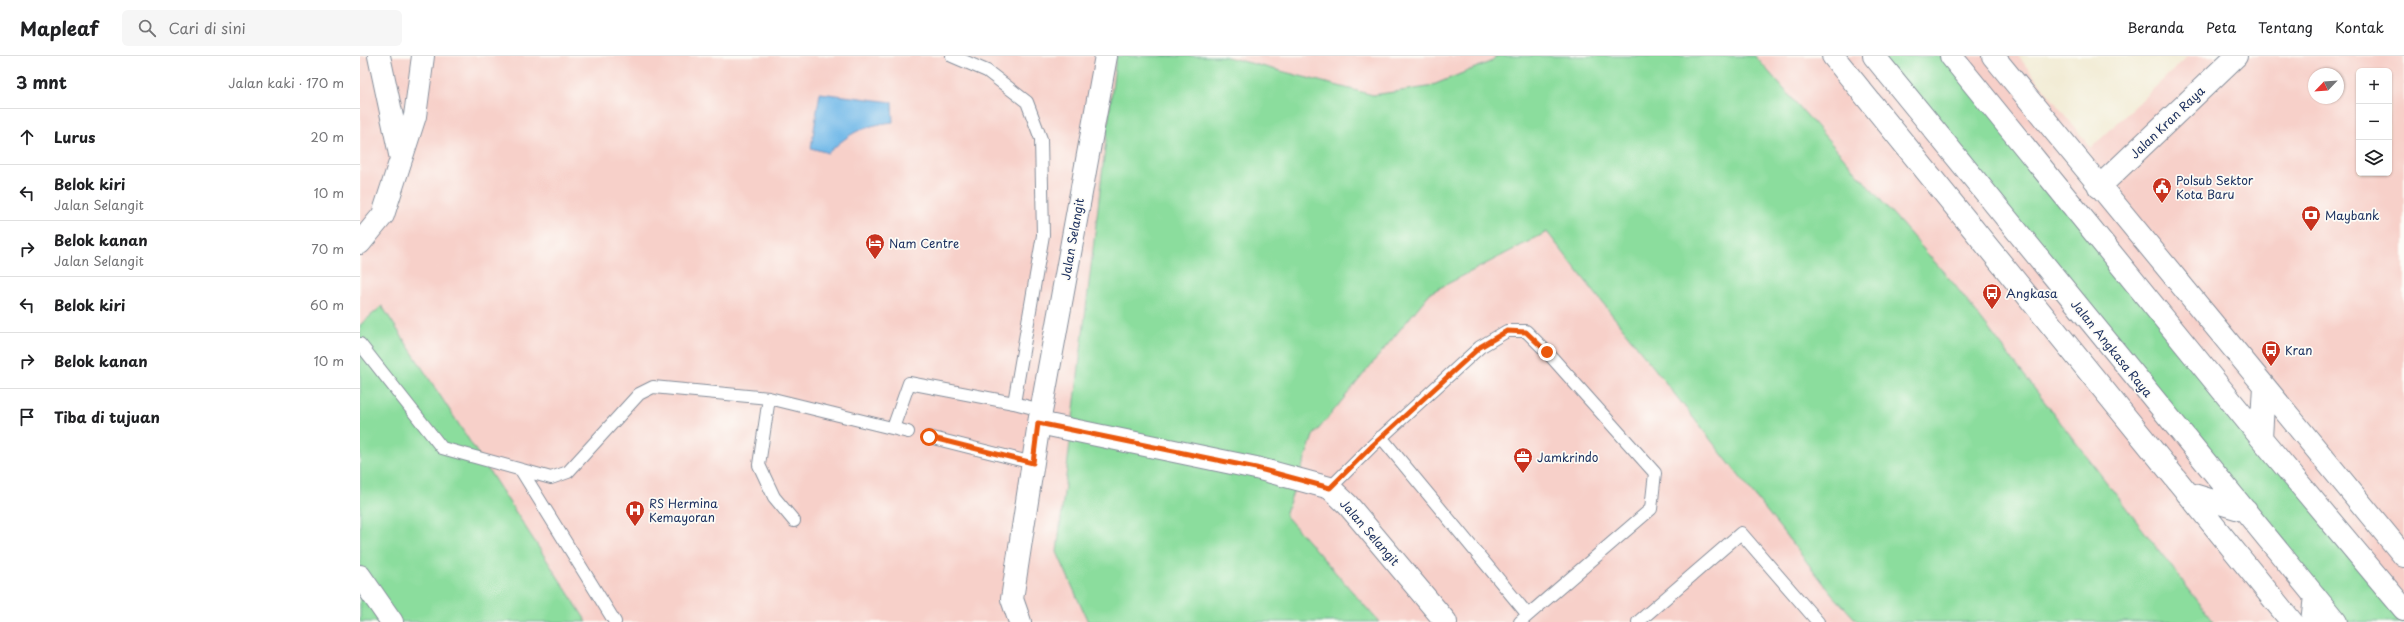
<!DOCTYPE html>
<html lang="id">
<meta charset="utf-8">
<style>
:root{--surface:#fff;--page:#f6f6f6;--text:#202124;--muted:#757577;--line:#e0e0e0}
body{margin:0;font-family:"Playpen Sans",sans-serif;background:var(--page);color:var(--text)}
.controls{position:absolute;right:12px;top:12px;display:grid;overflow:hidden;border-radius:6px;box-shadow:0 1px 3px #0004}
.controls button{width:36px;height:36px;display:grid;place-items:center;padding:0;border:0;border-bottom:1px solid var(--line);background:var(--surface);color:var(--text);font:20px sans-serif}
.compass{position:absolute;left:1948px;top:12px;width:36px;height:36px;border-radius:50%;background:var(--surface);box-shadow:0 1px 3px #0004;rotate:245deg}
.stop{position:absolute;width:12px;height:12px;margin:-9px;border:3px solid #ea580c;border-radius:50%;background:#fff}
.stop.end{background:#ea580c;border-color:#fff;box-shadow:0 1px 4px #0008}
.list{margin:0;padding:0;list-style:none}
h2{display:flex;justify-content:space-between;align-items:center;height:52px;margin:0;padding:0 16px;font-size:17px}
h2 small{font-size:13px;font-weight:400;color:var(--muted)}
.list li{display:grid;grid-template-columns:26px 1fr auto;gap:12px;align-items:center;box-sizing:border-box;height:56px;padding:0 16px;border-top:1px solid var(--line)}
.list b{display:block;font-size:15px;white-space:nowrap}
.list p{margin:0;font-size:13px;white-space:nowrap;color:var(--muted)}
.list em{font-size:13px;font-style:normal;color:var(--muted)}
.icon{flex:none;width:22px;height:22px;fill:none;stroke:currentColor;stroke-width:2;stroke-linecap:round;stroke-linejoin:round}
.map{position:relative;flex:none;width:2044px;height:566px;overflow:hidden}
header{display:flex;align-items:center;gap:24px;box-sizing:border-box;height:56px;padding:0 20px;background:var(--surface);border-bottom:1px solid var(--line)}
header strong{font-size:19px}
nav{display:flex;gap:22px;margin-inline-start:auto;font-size:14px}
.search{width:280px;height:36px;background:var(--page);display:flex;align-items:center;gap:10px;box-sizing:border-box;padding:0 14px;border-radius:6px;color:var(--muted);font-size:15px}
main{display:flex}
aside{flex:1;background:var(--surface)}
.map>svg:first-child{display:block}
.built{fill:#f7d0c9;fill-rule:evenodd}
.green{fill:#8bdd9d;stroke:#53867e}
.water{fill:#70b8e8;stroke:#4674a3}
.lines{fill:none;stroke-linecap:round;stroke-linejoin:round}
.lane-casing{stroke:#868e9a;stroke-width:14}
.street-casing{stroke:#868e9a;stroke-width:24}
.secondary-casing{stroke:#868e9a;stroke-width:24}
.lane{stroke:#fff;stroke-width:12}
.street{stroke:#fff;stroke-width:22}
.secondary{stroke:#fff;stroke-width:22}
.route{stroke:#ea580c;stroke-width:5}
.labels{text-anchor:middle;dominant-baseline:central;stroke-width:3.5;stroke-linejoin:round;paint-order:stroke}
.street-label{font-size:12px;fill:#1b2f5e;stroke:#fdfcf7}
.poi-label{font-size:12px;fill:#1b2f5e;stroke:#fdfcf7;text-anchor:start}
</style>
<header>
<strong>Mapleaf</strong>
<div class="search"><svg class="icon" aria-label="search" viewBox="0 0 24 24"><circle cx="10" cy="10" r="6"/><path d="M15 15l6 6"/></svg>Cari di sini</div>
<nav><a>Beranda</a><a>Peta</a><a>Tentang</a><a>Kontak</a></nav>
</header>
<main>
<aside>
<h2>3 mnt<small>Jalan kaki · 170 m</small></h2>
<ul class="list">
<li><svg class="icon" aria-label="ahead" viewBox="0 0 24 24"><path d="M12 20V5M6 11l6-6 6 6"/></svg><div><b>Lurus</b></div><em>20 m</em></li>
<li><svg class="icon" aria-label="left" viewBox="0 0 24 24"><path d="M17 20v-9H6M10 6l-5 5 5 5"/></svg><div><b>Belok kiri</b><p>Jalan Selangit</p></div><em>10 m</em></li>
<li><svg class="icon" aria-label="right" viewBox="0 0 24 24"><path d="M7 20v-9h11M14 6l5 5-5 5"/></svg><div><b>Belok kanan</b><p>Jalan Selangit</p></div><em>70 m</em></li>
<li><svg class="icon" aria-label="left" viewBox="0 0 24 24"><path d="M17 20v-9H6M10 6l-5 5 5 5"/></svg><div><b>Belok kiri</b></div><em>60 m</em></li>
<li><svg class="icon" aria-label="right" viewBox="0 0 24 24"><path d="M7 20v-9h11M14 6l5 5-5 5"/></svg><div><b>Belok kanan</b></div><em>10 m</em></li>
<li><svg class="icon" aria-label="arrive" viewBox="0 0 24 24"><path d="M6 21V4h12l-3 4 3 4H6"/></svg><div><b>Tiba di tujuan</b></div></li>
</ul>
</aside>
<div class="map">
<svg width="2044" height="566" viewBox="0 0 2044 566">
<rect width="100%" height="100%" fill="#fdfcf7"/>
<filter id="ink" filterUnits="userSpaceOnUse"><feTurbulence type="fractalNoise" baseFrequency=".025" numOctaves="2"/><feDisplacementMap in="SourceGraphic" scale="8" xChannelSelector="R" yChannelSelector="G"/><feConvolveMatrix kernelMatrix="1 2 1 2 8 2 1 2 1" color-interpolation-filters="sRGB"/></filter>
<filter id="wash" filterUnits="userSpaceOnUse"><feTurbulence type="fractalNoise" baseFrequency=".012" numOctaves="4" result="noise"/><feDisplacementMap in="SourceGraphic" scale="16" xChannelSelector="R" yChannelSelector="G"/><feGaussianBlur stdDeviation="0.9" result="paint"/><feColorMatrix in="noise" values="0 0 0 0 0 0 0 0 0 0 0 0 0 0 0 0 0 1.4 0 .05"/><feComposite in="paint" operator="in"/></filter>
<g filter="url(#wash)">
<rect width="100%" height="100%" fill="#f2ecd5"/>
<!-- built -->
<path class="built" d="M0 0H1658L1731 92 1828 0H2044V566H34L0 508ZM1999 15H2029V117H1999ZM1954 18H1978V42H1954Z"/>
<!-- green -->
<path class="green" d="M756 0H863L1013 39 1068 31 1130 6 1137 0H1395L1594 228 1854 566H1498L1472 538 1187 176 1070 237 953 380 925 459 1019 566H728L697 496Z
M1514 0H1588L2044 553V566H1952L1955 540Z
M22 250 227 566H0V269Z"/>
<!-- water -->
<path class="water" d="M460 37 532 46 533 66C502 70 491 76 468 97L451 92Z"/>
</g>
<g filter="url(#ink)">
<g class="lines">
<defs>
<path id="lane" d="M592 0 627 15 667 46 681 83 683 179 654 347 681 354
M0 288 82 392 191 422 208 416 279 338 293 331 409 342 548 376
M409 342 399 409 414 441 434 465
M533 372 549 327 654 347
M569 381 673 407
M1021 381 1168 559
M161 414 255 566
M970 432 1013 389 1120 291 1147 275H1166L1187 296 1295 417 1291 453 1160 566
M1278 566 1381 477 1458 566"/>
<path id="street" d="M19 0 41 103
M1739 131 1876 0
M0 187 23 159 55 60 63 0
M679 367 896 412 970 432 988 449 1086 566
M660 566 652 543 679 367 746 0"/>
<path id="secondary" d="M1473 0 1932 566
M1514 0 1976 566
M1591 0 1901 382 2044 553
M1633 0 2044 500
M1901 382 1904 330
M1827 437 1886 455
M0 520 32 566
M1952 566 1955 540"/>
</defs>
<!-- lane casing -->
<use href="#lane" class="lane-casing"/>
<!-- street casing -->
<use href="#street" class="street-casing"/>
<!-- secondary casing -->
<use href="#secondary" class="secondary-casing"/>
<!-- lane -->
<use href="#lane" class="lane"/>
<!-- street -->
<use href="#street" class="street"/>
<!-- secondary -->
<use href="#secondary" class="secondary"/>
</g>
</g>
<g class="lines" filter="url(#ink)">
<!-- route -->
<path class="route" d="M569 381 673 407 678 367 896 412 970 432 1013 389 1120 291 1147 275 1166 276 1187 296"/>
</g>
<!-- icons -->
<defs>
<symbol id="civic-pin" viewBox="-11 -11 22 30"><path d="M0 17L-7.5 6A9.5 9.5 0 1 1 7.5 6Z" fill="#c8321e" stroke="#fdfcf7"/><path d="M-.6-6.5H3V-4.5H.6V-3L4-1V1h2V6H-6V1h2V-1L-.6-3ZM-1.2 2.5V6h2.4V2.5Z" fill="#fff"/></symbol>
<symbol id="bank-pin" viewBox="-11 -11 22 30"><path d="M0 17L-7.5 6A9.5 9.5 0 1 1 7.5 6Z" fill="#c8321e" stroke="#fdfcf7"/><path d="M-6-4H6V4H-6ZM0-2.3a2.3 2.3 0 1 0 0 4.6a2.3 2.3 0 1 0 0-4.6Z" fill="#fff"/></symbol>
<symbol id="hotel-pin" viewBox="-11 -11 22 30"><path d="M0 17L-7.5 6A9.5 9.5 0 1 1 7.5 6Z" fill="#c8321e" stroke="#fdfcf7"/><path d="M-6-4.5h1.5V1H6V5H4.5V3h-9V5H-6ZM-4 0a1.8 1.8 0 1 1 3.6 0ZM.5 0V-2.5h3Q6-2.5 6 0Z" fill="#fff"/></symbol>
<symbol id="bus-pin" viewBox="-11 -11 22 30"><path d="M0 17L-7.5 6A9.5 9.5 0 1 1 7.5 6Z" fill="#c8321e" stroke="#fdfcf7"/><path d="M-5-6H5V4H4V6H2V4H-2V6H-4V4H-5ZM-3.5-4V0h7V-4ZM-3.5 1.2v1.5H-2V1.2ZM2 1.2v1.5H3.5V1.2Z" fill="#fff"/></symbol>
<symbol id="office-pin" viewBox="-11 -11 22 30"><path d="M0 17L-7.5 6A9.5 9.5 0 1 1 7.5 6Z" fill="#c8321e" stroke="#fdfcf7"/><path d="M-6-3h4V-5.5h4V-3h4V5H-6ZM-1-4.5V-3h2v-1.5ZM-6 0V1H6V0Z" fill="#fff"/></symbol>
<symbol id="hospital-pin" viewBox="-11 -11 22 30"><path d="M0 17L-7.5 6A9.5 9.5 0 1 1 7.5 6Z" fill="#c8321e" stroke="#fdfcf7"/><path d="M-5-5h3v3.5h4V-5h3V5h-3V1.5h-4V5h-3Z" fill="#fff"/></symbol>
</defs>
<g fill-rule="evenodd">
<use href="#civic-pin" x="1791" y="120" width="22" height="30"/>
<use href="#bank-pin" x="1940" y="148" width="22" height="30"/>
<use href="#hotel-pin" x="504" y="176" width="22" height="30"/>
<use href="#bus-pin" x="1621" y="226" width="22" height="30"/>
<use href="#bus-pin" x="1900" y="283" width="22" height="30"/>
<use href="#office-pin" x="1152" y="390" width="22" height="30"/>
<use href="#hospital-pin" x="264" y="443" width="22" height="30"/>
</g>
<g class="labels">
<!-- street labels -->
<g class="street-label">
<text transform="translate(1807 66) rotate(-44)">Jalan Kran Raya</text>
<text transform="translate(712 183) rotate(-80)">Jalan Selangit</text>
<text transform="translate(1752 292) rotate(51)">Jalan Angkasa Raya</text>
<text transform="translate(1010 476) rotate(49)">Jalan Selangit</text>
</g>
<!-- poi labels -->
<g class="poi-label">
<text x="1816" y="124">Polsub Sektor<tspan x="1816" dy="14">Kota Baru</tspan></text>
<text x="1965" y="159">Maybank</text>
<text x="529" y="187">Nam Centre</text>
<text x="1646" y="237">Angkasa</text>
<text x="1925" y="294">Kran</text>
<text x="1177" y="401">Jamkrindo</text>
<text x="289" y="447">RS Hermina<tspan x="289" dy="14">Kemayoran</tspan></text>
</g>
</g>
</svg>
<div class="controls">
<button>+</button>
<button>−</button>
<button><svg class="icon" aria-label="layers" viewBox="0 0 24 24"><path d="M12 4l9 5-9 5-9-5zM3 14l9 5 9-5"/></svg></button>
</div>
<svg class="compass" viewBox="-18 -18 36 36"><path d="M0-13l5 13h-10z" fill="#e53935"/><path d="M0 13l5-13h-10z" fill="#757577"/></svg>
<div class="stop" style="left:569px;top:381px"></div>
<div class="stop end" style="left:1187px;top:296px"></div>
</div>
</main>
